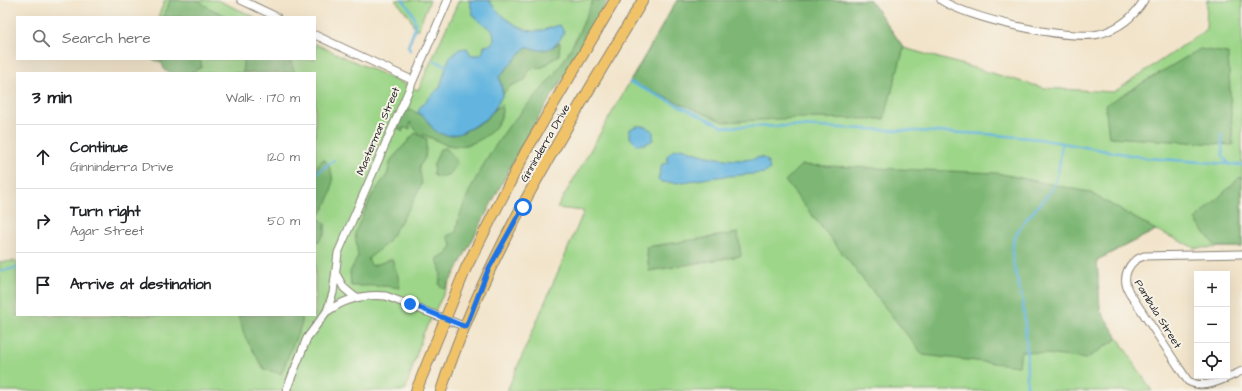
<!DOCTYPE html>
<meta charset="utf-8">
<style>
:root{--surface:#fff;--page:#f2f2f2;--text:#202124;--muted:#757577;--line:#e0e0e0}
body{margin:0;font-family:"Architects Daughter",sans-serif;background:var(--page);color:var(--text)}
.controls{position:absolute;right:12px;bottom:12px;display:grid;overflow:hidden;border-radius:0px;box-shadow:0 4px 16px #0002}
.controls button{width:36px;height:36px;display:grid;place-items:center;padding:0;border:0;border-bottom:1px solid var(--line);background:var(--surface);color:var(--text);font:20px sans-serif}
.stop{position:absolute;width:12px;height:12px;margin:-9px;border:3px solid #1a73e8;border-radius:50%;background:#fff}
.stop.end{background:#1a73e8;border-color:#fff;box-shadow:0 1px 4px #0008}
.list{margin:0;padding:0;list-style:none}
h2{display:flex;justify-content:space-between;align-items:center;height:52px;margin:0;padding:0 16px;font-size:17px}
h2 small{font-size:13px;font-weight:400;color:var(--muted)}
.list li{display:grid;grid-template-columns:26px 1fr auto;gap:12px;align-items:center;box-sizing:border-box;height:64px;padding:0 16px;border-top:1px solid var(--line)}
.list b{display:block;font-size:15px;white-space:nowrap}
.list p{margin:0;font-size:13px;white-space:nowrap;color:var(--muted)}
.list em{font-size:13px;font-style:normal;color:var(--muted)}
.icon{flex:none;width:22px;height:22px;fill:none;stroke:currentColor;stroke-width:2;stroke-linecap:round;stroke-linejoin:round}
.map{position:relative;flex:none;width:1242px;height:391px;overflow:hidden}
.search{position:absolute;background:var(--surface);box-shadow:0 4px 16px #0002;left:16px;top:16px;width:300px;height:44px;display:flex;align-items:center;gap:10px;box-sizing:border-box;padding:0 14px;border-radius:0px;color:var(--muted);font-size:15px}
.panel{position:absolute;background:var(--surface);box-shadow:0 4px 16px #0002;left:16px;top:72px;width:300px;height:244px;border-radius:0px}
.map>svg:first-child{display:block}
.green{fill:#9dd689;stroke:#5c7952}
.forest{fill:#7eb775;stroke:#4d6a48}
.water{fill:#64b5df;stroke:#40687e}
.lines{fill:none;stroke-linecap:round;stroke-linejoin:round}
.stream{stroke:#64b5df;stroke-width:2.5}
.minor-casing{stroke:#878073;stroke-width:9}
.primary-casing{stroke:#878073;stroke-width:12}
.minor{stroke:#fff;stroke-width:7}
.primary{stroke:#f1c369;stroke-width:10}
.route{stroke:#1a73e8;stroke-width:5}
.labels{text-anchor:middle;dominant-baseline:central;stroke-width:4;stroke-linejoin:round;paint-order:stroke}
.street-label{font-size:11px;fill:#1c1c1c;stroke:#f7f3e8}
</style>
<div class="map">
<svg width="1242" height="391" viewBox="0 0 1242 391">
<rect width="100%" height="100%" fill="#f7f3e8"/>
<filter id="ink" filterUnits="userSpaceOnUse"><feTurbulence type="fractalNoise" baseFrequency=".025" numOctaves="2"/><feDisplacementMap in="SourceGraphic" scale="8" xChannelSelector="R" yChannelSelector="G"/><feConvolveMatrix kernelMatrix="1 2 1 2 8 2 1 2 1" color-interpolation-filters="sRGB"/></filter>
<filter id="wash" filterUnits="userSpaceOnUse"><feTurbulence type="fractalNoise" baseFrequency=".012" numOctaves="4" result="noise"/><feDisplacementMap in="SourceGraphic" scale="16" xChannelSelector="R" yChannelSelector="G"/><feGaussianBlur stdDeviation="0.9" result="paint"/><feColorMatrix in="noise" values="0 0 0 0 0 0 0 0 0 0 0 0 0 0 0 0 0 1.4 0 .05"/><feComposite in="paint" operator="in"/></filter>
<g filter="url(#wash)">
<rect width="100%" height="100%" fill="#f2e4ca"/>
<!-- green -->
<path class="green" d="M165 0H217L255 17H158Z
M395 0H430L418 29H415L409 16Z
M459 0H602L482 219 423 334 405 391H0V262L17 261V315H315V73H188L152 59H315V44L418 90Z
M677 0H870L904 48 1044 88 1114 92 1206 30 1207 0H1242V247L1195 248 1156 230 1097 260 1100 310 1152 391H507L584 211 557 208Z"/>
<!-- forest -->
<path class="forest" d="M170 0H198L209 8 229 17H184L182 15V17H164Z
M593 0H608L583 46 523 143 453 277 444 289 439 285 441 273 437 258 446 255 452 246 447 236 456 232C460 200 490 152 509 126 524 107 541 92 555 73 572 50 582 26 593 0Z
M677 0H870L904 48 884 119 797 118 724 122 630 82Z
M560 42 559 55 543 67 530 69 525 80 512 85 503 94 499 77 526 47C536 51 552 50 560 42Z
M1200 49 1228 53 1233 145 1109 137 1105 105Z
M160 59H200L202 67C190 74 178 75 165 71Z
M245 59H290L295 73H243V63Z
M502 105C502 110 502 116 500 120 490 139 464 151 444 144 435 140 428 136 418 133L410 122V129L402 128 403 132 397 128 404 111 411 110 426 117 429 123 462 133 484 121 496 108Z
M415 133 427 139 425 158 419 167 422 183 412 204 387 243 368 259 372 266 392 259 398 276 400 288C383 285 368 286 351 286L350 272 358 256 355 233 372 195 387 175 391 160Z
M446 148 455 158 457 164 450 174 437 178 433 174 434 164 440 149Z
M324 159C340 177 331 200 318 217L325 224V233L319 241H315V185L318 164Z
M801 165 997 173 1089 192 1156 230 1097 260 1100 310 1118 338 1086 359 1021 351 1019 366 923 355 785 181Z
M1240 177H1242V247H1216L1195 220Z
M738 233 741 256 649 271 646 247Z
M238 315H300L302 323 281 374 264 369 245 337Z"/>
<!-- water -->
<path class="water" d="M469 0H489C497 13 517 29 532 31 540 32 552 27 560 25L564 32C557 49 544 54 526 47L499 77 503 94C491 117 488 118 467 130 457 135 448 138 437 132 428 126 429 118 418 113L420 107 440 87 449 58 459 49 467 48 471 55H479L483 52 484 46 490 45 494 40 493 31 474 17Z
M637 126H644L653 131V140L646 144 637 145 630 138V129Z
M682 148C706 157 736 164 761 157L767 160 770 169 765 173 717 177 676 183 661 182 658 179 662 164 668 163 667 156 673 150Z"/>
<g class="lines">
<!-- stream -->
<path class="stream" d="M403 0C418 17 418 25 408 46L410 50
M433 60 447 66
M630 82 724 127 793 126 986 134 1039 139 1147 158 1242 165
M1221 135 1223 156 1230 165
M315 174 334 160
M0 271 17 268
M1027 391C1027 361 1027 330 1022 299 1019 281 1008 258 1014 240 1022 216 1048 203 1056 180 1060 169 1060 155 1062 143"/>
</g>
</g>
<g filter="url(#ink)">
<g class="lines">
<defs>
<path id="minor" d="M241 0 277 17
M941 0C967 18 1068 41 1099 34 1118 29 1134 17 1144 0
M315 35 412 80
M1242 254 1144 256C1128 261 1121 277 1129 292L1188 381C1205 391 1226 378 1242 371
M336 274 344 288 356 298
M328 311C345 299 365 294 386 296L466 327
M286 391 307 338 327 311 333 293 338 253 448 0"/>
<path id="primary" d="M416 391 466 268 526 151 615 0
M441 391C485 253 569 124 643 0"/>
</defs>
<!-- minor casing -->
<use href="#minor" class="minor-casing"/>
<!-- primary casing -->
<use href="#primary" class="primary-casing"/>
<!-- minor -->
<use href="#minor" class="minor"/>
<!-- primary -->
<use href="#primary" class="primary"/>
</g>
</g>
<g class="lines" filter="url(#ink)">
<!-- route -->
<path class="route" d="M410 304 466 327 488 270 523 207"/>
</g>
<g class="labels">
<!-- street labels -->
<g class="street-label">
<text transform="translate(378 131) rotate(-67)">Masterman Street</text>
<text transform="translate(545 143) rotate(-60)">Ginninderra Drive</text>
<text transform="translate(1158 314) rotate(58)">Pambula Street</text>
</g>
</g>
</svg>
<div class="controls">
<button>+</button>
<button>−</button>
<button><svg class="icon" aria-label="locate" viewBox="0 0 24 24"><circle cx="12" cy="12" r="6"/><path d="M12 2v4M12 18v4M2 12h4M18 12h4"/></svg></button>
</div>
<div class="stop" style="left:523px;top:207px"></div>
<div class="stop end" style="left:410px;top:304px"></div>
<div class="search"><svg class="icon" aria-label="search" viewBox="0 0 24 24"><circle cx="10" cy="10" r="6"/><path d="M15 15l6 6"/></svg>Search here</div>
<section class="panel">
<h2>3 min<small>Walk · 170 m</small></h2>
<ul class="list">
<li><svg class="icon" aria-label="ahead" viewBox="0 0 24 24"><path d="M12 20V5M6 11l6-6 6 6"/></svg><div><b>Continue</b><p>Ginninderra Drive</p></div><em>120 m</em></li>
<li><svg class="icon" aria-label="right" viewBox="0 0 24 24"><path d="M7 20v-9h11M14 6l5 5-5 5"/></svg><div><b>Turn right</b><p>Agar Street</p></div><em>50 m</em></li>
<li><svg class="icon" aria-label="arrive" viewBox="0 0 24 24"><path d="M6 21V4h12l-3 4 3 4H6"/></svg><div><b>Arrive at destination</b></div></li>
</ul>
</section>
</div>
